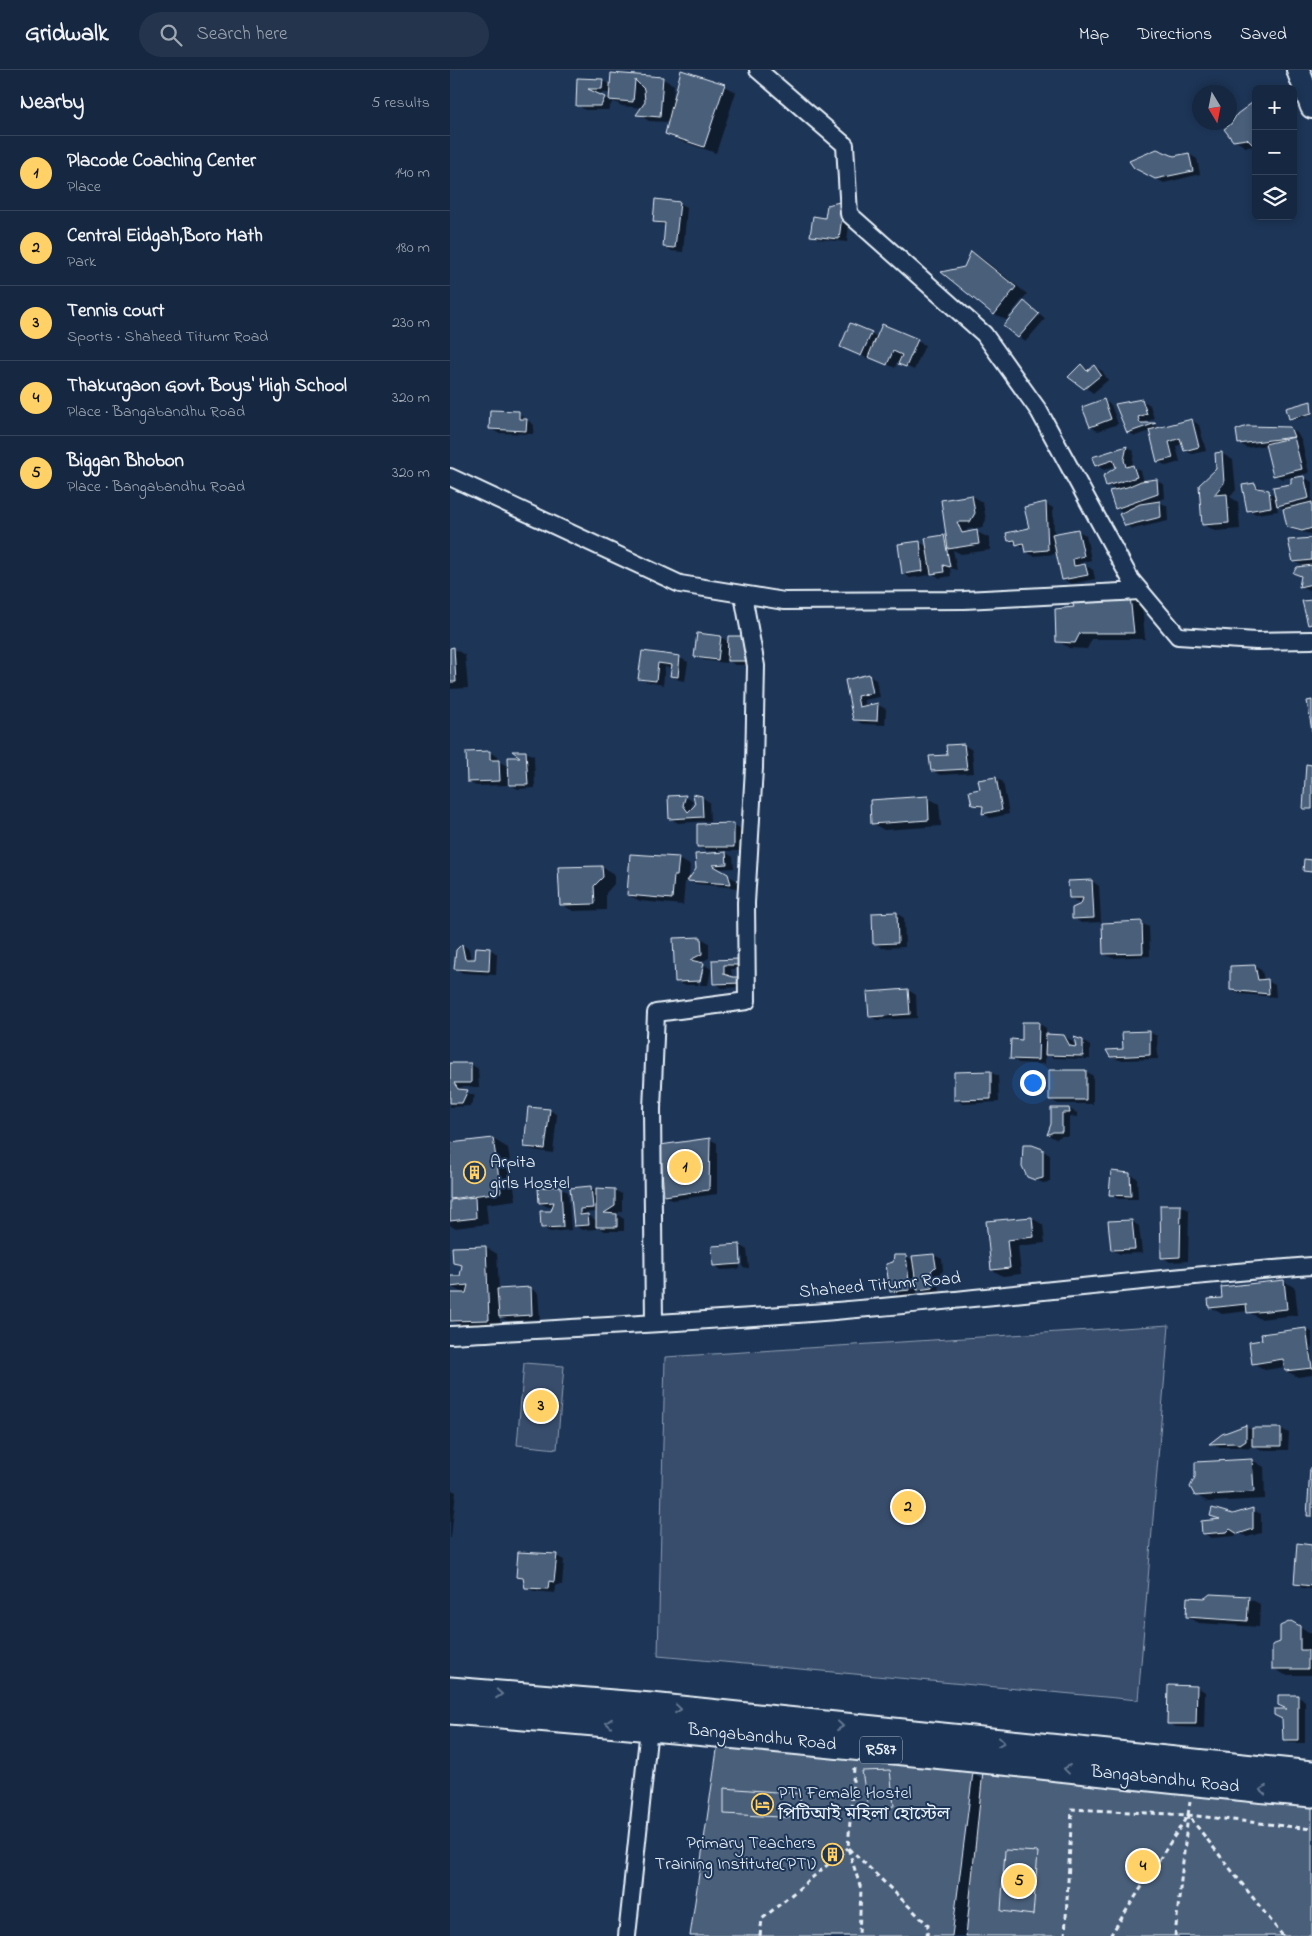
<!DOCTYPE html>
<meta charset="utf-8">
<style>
:root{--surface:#162841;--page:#23344c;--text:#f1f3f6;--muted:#9ea6b1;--line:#35445a;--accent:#ffd166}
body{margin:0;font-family:"Indie Flower","Noto Sans Bengali",sans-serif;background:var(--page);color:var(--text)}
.controls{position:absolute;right:15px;top:15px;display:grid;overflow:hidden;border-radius:8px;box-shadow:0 2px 8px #0003}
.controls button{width:45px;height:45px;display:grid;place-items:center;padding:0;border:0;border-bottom:1px solid var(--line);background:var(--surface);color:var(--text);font:25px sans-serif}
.compass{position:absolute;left:742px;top:15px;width:45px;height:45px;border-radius:50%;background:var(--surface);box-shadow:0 2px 8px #0003;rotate:170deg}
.you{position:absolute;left:582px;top:1012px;width:18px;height:18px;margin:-12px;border:4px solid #fff;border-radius:50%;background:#1a73e8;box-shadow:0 0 0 8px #1a73e833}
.badge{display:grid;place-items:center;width:32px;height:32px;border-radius:50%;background:var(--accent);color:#111;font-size:16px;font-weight:700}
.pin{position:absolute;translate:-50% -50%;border:2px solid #fff;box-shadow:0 1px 5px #0006}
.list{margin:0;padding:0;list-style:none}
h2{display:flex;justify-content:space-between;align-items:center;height:65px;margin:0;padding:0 20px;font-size:21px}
h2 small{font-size:16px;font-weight:400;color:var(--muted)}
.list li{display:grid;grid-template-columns:32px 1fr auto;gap:15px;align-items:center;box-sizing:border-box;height:75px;padding:0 20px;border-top:1px solid var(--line)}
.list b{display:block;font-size:19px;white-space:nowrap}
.list p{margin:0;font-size:16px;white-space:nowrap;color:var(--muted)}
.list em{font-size:16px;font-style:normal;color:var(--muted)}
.icon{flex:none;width:28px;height:28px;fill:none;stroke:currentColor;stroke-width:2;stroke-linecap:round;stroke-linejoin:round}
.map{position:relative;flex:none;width:862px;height:1866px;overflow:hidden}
header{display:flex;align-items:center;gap:30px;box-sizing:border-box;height:70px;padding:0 25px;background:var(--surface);border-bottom:1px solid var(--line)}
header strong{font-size:24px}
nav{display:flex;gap:28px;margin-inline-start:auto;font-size:18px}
.search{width:350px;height:45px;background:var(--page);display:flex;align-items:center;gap:12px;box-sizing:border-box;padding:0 18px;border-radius:28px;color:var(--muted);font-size:19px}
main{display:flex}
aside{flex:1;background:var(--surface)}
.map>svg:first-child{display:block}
.green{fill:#374d6c;stroke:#909fb2}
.shadow{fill:#0007;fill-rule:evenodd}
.building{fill:#495e7a;stroke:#e8f1f8}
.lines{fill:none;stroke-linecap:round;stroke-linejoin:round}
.street-casing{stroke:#e8f1f8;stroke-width:20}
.secondary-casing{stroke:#e8f1f8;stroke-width:26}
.primary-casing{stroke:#e8f1f8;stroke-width:29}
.path{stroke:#e8f1f8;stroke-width:3;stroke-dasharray:5 4;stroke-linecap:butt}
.street{stroke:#1d3557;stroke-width:16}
.secondary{stroke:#1d3557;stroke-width:22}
.primary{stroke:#1d3557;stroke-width:25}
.oneway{stroke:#64778f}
.labels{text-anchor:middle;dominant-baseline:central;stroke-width:4;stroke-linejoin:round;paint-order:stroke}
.shield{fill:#1d3557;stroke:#abb9c8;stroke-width:1}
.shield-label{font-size:16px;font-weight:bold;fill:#e8f1f8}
.poi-label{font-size:18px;fill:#e8f1f8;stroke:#1d3557;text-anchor:start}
.street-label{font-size:18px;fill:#e8f1f8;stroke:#1d3557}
</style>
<header>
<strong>Gridwalk</strong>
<div class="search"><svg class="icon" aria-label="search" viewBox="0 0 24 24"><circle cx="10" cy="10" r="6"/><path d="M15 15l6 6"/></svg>Search here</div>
<nav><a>Map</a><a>Directions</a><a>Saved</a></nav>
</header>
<main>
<aside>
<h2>Nearby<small>5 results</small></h2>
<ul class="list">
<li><span class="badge">1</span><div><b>Placode Coaching Center</b><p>Place</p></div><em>140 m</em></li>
<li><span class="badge">2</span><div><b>Central Eidgah,Boro Math</b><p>Park</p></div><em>180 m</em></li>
<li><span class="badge">3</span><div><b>Tennis court</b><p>Sports · Shaheed Titumr Road</p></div><em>230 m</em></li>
<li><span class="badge">4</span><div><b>Thakurgaon Govt. Boys' High School</b><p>Place · Bangabandhu Road</p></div><em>320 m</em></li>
<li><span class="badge">5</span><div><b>Biggan Bhobon</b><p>Place · Bangabandhu Road</p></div><em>320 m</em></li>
</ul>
</aside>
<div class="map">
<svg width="862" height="1866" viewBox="0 0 862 1866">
<rect width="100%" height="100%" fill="#1d3557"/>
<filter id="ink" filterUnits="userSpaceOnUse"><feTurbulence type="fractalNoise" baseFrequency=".02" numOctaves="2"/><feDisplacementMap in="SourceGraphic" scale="10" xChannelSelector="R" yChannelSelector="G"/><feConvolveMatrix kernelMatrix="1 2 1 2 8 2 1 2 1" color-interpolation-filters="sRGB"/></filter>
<g filter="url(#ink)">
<!-- green -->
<path class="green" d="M719 1255 688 1630 208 1586 215 1287Z
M74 1293 114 1296 107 1379 67 1375Z"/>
<!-- shadow -->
<path class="shadow" d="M232 1 275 16 286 22 266 83 228 70 216 63 219 52 199 51 188 44 193 38 172 36 163 31 158 40H135L128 35V10H152L161 15 162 5 213 9 224 15 223 29H225ZM143 23H161L160 32 155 28Z
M782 55 806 76 796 77 784 70Z
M739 84 747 89 750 104 714 113 685 97Z
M229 133 237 137 233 182 222 181 214 176 216 156 205 152Z
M401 136 397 172 369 169 362 165Z
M522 182 533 189 577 224 556 250 545 244 515 198Z
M574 233 595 249 576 271 569 267Z
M401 254 428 267 433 256 475 275 464 300 447 292 445 298 421 286 419 289 399 280Z
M631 295 639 300 644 296 652 301 658 310 643 323 620 306Z
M692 330 700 335 704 349 695 352 696 355H704L710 358 742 350 749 355 756 381 742 384 735 380 733 374 726 376 730 392 716 396 708 391 701 361 685 366 678 362Z
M654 331 661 335 668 354 648 361 641 357Z
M860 332 862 333V345L843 350 840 348Z
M68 343 84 355 83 364 48 363 40 358Z
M839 358 847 363 852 372 859 403 842 407 843 409 854 407 862 412 861 464 846 461 838 456 834 439 827 435 828 441 806 444 798 440 804 414 826 426 843 415 842 407 832 409 824 405 817 375 797 378 789 373Z
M677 377 684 381 682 396 691 401 694 412 706 410 714 415 715 428 707 431 717 436 718 451 683 459 675 455V443L666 438V421L657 415 670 394 654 400 646 395 644 388Z
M771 383 783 390 786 420 780 427 788 432 790 459 765 461 753 454Z
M522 426 533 433 536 450 532 458 517 459 519 463 527 462 539 468 540 480 511 484 503 480 507 500 500 498 501 506 490 508 480 502V505L460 508 453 503 469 472 478 477 494 467 498 469 493 431Z
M596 434 603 438 604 465 628 461 636 465 641 490 630 493V496L635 495 643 500 645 509 621 514 613 509 604 475 605 484 584 486 576 482V479L559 470 580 459Z
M862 470V519L857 520 850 516 852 507 845 503 854 497 844 491Z
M680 528 692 534 695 569H642L637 579 619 578 608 571 625 538Z
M271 567 279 572 304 595H285L276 589V593L253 590 245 586Z
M0 579H4L15 585 18 618 0 619Z
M193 582 230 588 238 592 235 611 229 610 222 606 223 598 215 597 213 615 197 612 189 608Z
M419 606 426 610 430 627 414 630 415 637 428 635 436 639 435 655 412 654 404 649 397 610Z
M514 675 522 680 524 703 490 705 483 701 499 686Z
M40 682 47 687 48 691 57 696V715L26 716 18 712Z
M66 682H76L84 686 85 718 68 719 61 715 74 688Z
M546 708 553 712 559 744 540 748 533 743 534 739 523 734 532 720Z
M235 727 243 731 240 742 252 727 259 732 260 751 228 753 220 748Z
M478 728 489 734 491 756 434 760 422 753Z
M284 755 291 759V781H256L248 777Z
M275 782 283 787 284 798 267 799 286 810 288 818 246 814 239 810V812H235L233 835 190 831 178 825 228 789 240 795 239 810Z
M152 797 164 804V814L156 823V840L123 841 111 834 109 798Z
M642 811 649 816 651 852 631 853 624 848 633 832H628L620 828Z
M446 843 454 848 455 877 432 878 424 873Z
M691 853 699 857 700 886 662 888 654 884Z
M251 868 259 873V888L249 893 254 895H253L248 915H233L226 911 225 869Z
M12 875 19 879 21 890H26L40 879 47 884 46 905 13 903 6 899Z
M263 891 297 895V899H281L282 908 299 917 271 918 264 913Z
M255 895 261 899 258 915H250Z
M805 896 812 901 814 911H817L825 915 826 927 789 924 781 920Z
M458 920 466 925 467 948 427 950 420 946Z
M588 953 596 958V966H614L622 971 627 981 633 971 640 976V989H634V981H632V989L604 988 595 983V994L569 993 561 988 573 971Z
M699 962 707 966 708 989 669 990 661 986 674 980Z
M21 994 28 999 29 1017H10L13 1021 25 1026 20 1036 0 1037V995Z
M636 1001 643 1006V1034H608L600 1029Z
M540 1002 548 1006 549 1032 513 1034 506 1029Z
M602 1039H619L627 1043V1047L619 1046V1066H611L606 1069 598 1065 602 1054Z
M100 1040 107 1045 103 1083 82 1080 75 1076Z
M43 1069 58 1078 66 1130 36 1134 38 1154 4 1158 0 1155V1075Z
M259 1069 267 1073V1124L222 1130 215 1125Z
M593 1081 600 1085V1112L593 1113 578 1106Z
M679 1104 687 1108 688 1129H668L660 1124Z
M110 1118 118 1122 121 1160 100 1162 92 1157 103 1137H98L90 1133Z
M140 1118 147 1122 164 1120 172 1124V1141L166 1144 174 1149V1161H154L146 1156V1159L132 1160 125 1156 122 1119ZM147 1142V1151L134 1143Z
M731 1136 739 1140 738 1191 720 1192 712 1187Z
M582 1148 593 1155 595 1173 568 1176 571 1204 553 1206 542 1200 537 1152Z
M681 1151 689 1156 692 1183 670 1184 662 1180Z
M290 1175 297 1180 299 1198H293L292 1178H289L290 1199 271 1200 264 1195Z
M36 1177 47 1184 49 1220 80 1218 88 1223 90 1249 57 1251 50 1247V1256L13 1257 2 1251 14 1224 0 1216V1208L11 1207 13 1197 4 1192Z
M484 1185 492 1189 493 1201 488 1205 490 1222 475 1224 467 1219V1224L449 1226 442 1221 444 1193 456 1186 464 1191Z
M834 1211 845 1218 848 1245 810 1249 798 1241 772 1244 760 1237 774 1229Z
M856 1259 862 1262V1305L848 1307 836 1301 835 1297 815 1300 803 1293 813 1272 812 1265Z
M796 1357 804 1361 831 1359 839 1363 838 1380H811L803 1375 798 1379 793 1377H768L761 1374Z
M802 1390 814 1397 815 1429 758 1432 746 1425Z
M0 1419 6 1422 1 1468H0Z
M803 1440 811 1444V1463L797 1467 788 1462 785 1466 761 1468 753 1463 769 1450 762 1446 783 1445Z
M862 1476V1519L852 1518 845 1513Z
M106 1486 114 1490 112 1515H106L105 1523 84 1521 76 1517 75 1511 68 1507Z
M798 1528 810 1534 809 1557 749 1553 737 1547Z
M841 1553 862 1564V1605H835L823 1598 832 1573Z
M720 1616 747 1617 755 1622 754 1658 726 1657 719 1653Z
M848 1627 855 1631V1673H841L834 1669 840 1640Z
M522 1703 534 1710 862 1866H517L522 1821H520L514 1866H241Z"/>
<!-- building -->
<path class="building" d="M231 0 275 14 254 77 215 64Z
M161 3 213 7 210 47 186 45 195 32 194 19 185 10 183 32 159 30Z
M127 8 153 9 152 19H138L155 27 151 36H126Z
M806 30V78L797 69 783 71 774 59 781 54 787 44Z
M707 79 724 86 739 83 743 101 705 109 684 98 679 91Z
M205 129 230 132 225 178 213 177 215 153 203 152Z
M394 131 389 169 360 166 363 146 375 148 377 135Z
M521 181 566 217 544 245 491 202 514 197Z
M574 231 589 244 568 268 553 256Z
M400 253 422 262 411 286 390 277Z
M432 254 468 269 456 297 448 294 452 285 443 281 437 295 418 287Z
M631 294 637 301 644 295 651 305 634 319 618 307Z
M654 329 661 349 640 357 632 337Z
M692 329 697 344 688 347 690 353H706L677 363 665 334Z
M861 331 862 343 839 349 836 338Z
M40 340 69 341V349H77L76 361 39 359Z
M742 349 749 377 734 381 730 368 719 372 723 388 707 392 699 360Z
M797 356 840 357 844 367 788 374 786 360Z
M844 367 852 399 823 406 815 374Z
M677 376 674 390 676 397 683 395 687 407 656 416 653 406 666 397 663 390 645 396 642 387Z
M772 382 774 413 764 425 777 424 779 453 752 455 749 415 766 399 765 383Z
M854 406 859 428 827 436 823 417 841 414V408Z
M707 409 708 424 665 439 659 421 677 417 691 411Z
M805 413 807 418 819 420 821 437 797 441 792 415Z
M522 425 525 443 520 452H507L512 463 527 460 529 474 498 479 491 430Z
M710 431 711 447 675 456 669 444 690 434Z
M596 432 598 480 575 482 573 473 566 475 565 470 558 471 556 463 579 458 574 437Z
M862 432V458L852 461 837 457 833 439Z
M628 459 634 486 623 489 624 496 635 494 638 505 612 510 602 464Z
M494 465 500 497 493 495 494 502 481 504 475 468Z
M862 468V490L843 492 838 470Z
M470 471 473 501 452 504 448 474Z
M862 495V514L849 517 851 506 843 503 847 497Z
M680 526 684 563H630L625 573 606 572 605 539 624 537 622 532Z
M862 530V554L858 555 852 531Z
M247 563 271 566 268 590 244 587Z
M278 566H298L297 591H277Z
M4 577 6 612H0V578Z
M192 581 230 586 228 607 220 606 222 595 208 593 206 611 188 609Z
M419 604 423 623 407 626 409 637 428 633 427 651 403 650 395 610Z
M862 630V661L857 631Z
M514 674 517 699 481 701 479 686 497 685 496 675Z
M40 681V690H49L50 711 17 712 16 682Z
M62 681H76L78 715H59L58 687H70Z
M856 694 862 695V739H853Z
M546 707 552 740 532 744 533 736 522 735 519 721 530 719 528 710Z
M243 724 252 726 253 747 219 749 218 726 236 725 233 735 238 742 245 735Z
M478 726 479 750 421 754 420 730Z
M284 753V777H247V754Z
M276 782 277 794 262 795 278 804 281 814 237 811 246 799 245 784Z
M180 784 229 787 227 806H224L222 829 177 825Z
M854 789 862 790V802L853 801Z
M152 796 153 807 144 816 145 834 110 835 108 797Z
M642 810 644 848 622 849V838L631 834 633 828H619L618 811Z
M447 842 448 873 423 874 422 843Z
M692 851 693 883 653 884 652 853Z
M251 867 252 884 240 890 254 893 250 911 225 912 223 868Z
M12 874 15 889H25L26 877 40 878 39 901 4 899 6 880Z
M289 889V895H274V904L283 907H291V913L263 914 262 890Z
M805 895 808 910 818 909 819 924 780 920V896Z
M458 919 460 944 419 947 417 922Z
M572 952H589L588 990 560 989 561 969 572 970Z
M700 961V985L660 987 656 980 673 979 672 962Z
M596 964 614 965 620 976 626 977 624 967 633 970V986L595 985Z
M0 993H21V1013H4L8 1019 18 1020 12 1033H0Z
M599 1000H636V1030H599Z
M541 1001V1029L504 1030V1002Z
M78 1037 100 1039 95 1079 74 1077Z
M601 1038H619L620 1043H612V1062H603L597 1065 601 1054Z
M43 1068 51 1122 0 1129V1073Z
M260 1068 259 1120 214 1126 210 1075Z
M573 1075H582L593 1079V1108L585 1110 577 1107 572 1096Z
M661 1101 680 1103 681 1126 659 1125Z
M111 1116 113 1157 91 1158 90 1141H101L104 1132 89 1133 88 1118Z
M141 1116 143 1138 130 1139V1145L138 1144 139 1155 124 1156 120 1118Z
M146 1118 165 1119V1136L154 1143 167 1144V1157H146Z
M25 1127 26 1148 0 1151V1130Z
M710 1135H731L730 1187 711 1188Z
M582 1147 584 1167 557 1170 560 1198 541 1200 536 1151Z
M682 1150 685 1179 661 1180 658 1151Z
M290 1174 291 1194 263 1196 262 1176Z
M36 1176 39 1250 0 1251V1223H16L18 1215 0 1217V1206H10L12 1195 3 1193 2 1177Z
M484 1184 486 1196 481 1201 483 1218 467 1220 462 1186Z
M444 1185H456L460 1220 440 1222 436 1194 443 1192Z
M834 1210 837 1239 797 1243 796 1234 759 1238 758 1229 772 1228 771 1217Z
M81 1217 82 1245 49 1247 47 1219Z
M856 1258 862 1298 835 1301 833 1289 802 1294 799 1272 812 1270 811 1264Z
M796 1355V1371L790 1375 784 1373 759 1374 772 1364Z
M802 1358H831V1376H802Z
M802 1389 804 1422 745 1426 740 1417 745 1407V1392Z
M860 1398H862V1446H857Z
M762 1438 783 1444 803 1438V1459L788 1464 780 1459 777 1462 752 1464 751 1451 770 1449 760 1446Z
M847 1473 862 1475V1516L844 1514Z
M68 1482 107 1484 104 1512 99 1511 98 1519 75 1518 73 1508 66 1507Z
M760 1524 799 1526 797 1551 736 1547 737 1527 755 1528Z
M841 1551 850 1556V1580H858V1599H822V1575L830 1572V1556Z
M718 1615 747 1616 746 1654H717Z
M828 1625H848V1670H833L832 1649 824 1645V1639H837L828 1635Z
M268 1673 405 1687 523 1702 502 1866H240Z
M440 1700 444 1736 418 1740 412 1701Z
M533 1701 862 1726V1866H516Z
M274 1718 351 1724 348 1748 274 1744Z
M555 1780 588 1782 583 1845 551 1841Z"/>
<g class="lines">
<defs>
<path id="street" d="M308 0 395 75 399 144 534 264 589 341 681 510 728 566 806 571 862 570
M0 407 230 514 334 531 514 530 690 521
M204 1253 202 1039 206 943 297 931 296 833 304 698 306 596 293 525
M0 1265C120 1258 240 1252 360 1243 528 1230 694 1208 862 1196
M177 1866 200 1649"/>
<path id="secondary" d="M848 0 862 37"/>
<path id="primary" d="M0 1620 201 1636 862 1704
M0 1641C194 1656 387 1675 581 1695 674 1705 768 1716 862 1724"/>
</defs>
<!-- street casing -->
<use href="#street" class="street-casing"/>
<!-- secondary casing -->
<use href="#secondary" class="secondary-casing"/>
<!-- primary casing -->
<use href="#primary" class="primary-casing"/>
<!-- path -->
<path class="path" d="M404 1698 398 1778 411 1819 409 1866
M399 1778 478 1855 477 1866
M310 1866 312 1849 398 1778
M615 1866 622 1739 738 1745 862 1759
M660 1866 738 1745 740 1732
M725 1866 738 1745 833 1866"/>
<!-- street -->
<use href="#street" class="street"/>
<!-- secondary -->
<use href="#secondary" class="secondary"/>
<!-- primary -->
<use href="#primary" class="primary"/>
</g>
<!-- one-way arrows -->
<defs><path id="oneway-chevron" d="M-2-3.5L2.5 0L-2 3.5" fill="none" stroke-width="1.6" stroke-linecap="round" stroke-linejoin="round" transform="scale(1.25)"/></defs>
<g class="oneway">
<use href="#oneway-chevron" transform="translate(49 1624) rotate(5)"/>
<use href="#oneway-chevron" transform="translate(228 1639) rotate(6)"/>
<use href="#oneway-chevron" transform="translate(159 1653) rotate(-175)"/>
<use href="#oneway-chevron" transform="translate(390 1656) rotate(6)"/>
<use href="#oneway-chevron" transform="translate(551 1672) rotate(6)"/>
<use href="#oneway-chevron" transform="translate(617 1699) rotate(-173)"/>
<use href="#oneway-chevron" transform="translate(813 1720) rotate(-175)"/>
</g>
</g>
<!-- icons -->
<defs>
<symbol id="building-ring" viewBox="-11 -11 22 22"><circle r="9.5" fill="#1d3557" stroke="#ffd166" stroke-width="1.5"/><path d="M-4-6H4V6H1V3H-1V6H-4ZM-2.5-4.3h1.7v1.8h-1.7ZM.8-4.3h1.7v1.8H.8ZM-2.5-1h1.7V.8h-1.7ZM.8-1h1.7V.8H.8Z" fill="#ffd166"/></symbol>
<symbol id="hotel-ring" viewBox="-11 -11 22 22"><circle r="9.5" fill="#1d3557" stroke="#ffd166" stroke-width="1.5"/><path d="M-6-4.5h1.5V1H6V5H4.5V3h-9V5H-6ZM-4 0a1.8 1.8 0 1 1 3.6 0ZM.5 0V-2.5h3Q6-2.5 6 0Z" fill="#ffd166"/></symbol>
</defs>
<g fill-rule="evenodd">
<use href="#building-ring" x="12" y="1090" width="25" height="25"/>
<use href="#hotel-ring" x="300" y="1722" width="25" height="25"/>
<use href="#building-ring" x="370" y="1772" width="25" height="25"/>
</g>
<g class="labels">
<!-- shield labels -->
<rect class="shield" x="410" y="1666.5" width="42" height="27" rx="4"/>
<g class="shield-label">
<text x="431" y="1680">R587</text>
</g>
<!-- poi labels -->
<g class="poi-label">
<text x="40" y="1093">Arpita<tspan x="40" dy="21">girls Hostel</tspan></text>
<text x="328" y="1724">PTI Female Hostel<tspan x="328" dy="21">পিটিআই মহিলা হোস্টেল</tspan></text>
<text x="366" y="1774" text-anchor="end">Primary Teachers<tspan x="366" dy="21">Training Institute(PTI)</tspan></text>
</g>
<!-- street labels -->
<g class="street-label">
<text transform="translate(430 1216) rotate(-5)">Shaheed Titumr Road</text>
<text transform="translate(312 1668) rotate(6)">Bangabandhu Road</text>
<text transform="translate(715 1710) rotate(6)">Bangabandhu Road</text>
</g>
</g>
</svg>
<div class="controls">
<button>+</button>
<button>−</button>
<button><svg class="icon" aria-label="layers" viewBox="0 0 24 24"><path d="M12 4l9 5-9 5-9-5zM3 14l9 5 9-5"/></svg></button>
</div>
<svg class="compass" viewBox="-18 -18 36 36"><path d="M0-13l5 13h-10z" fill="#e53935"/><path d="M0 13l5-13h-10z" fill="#9ea6b1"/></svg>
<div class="you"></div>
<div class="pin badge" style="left:235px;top:1097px">1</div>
<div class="pin badge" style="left:458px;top:1437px">2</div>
<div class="pin badge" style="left:91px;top:1336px">3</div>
<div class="pin badge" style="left:693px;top:1796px">4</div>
<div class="pin badge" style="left:569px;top:1811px">5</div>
</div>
</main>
